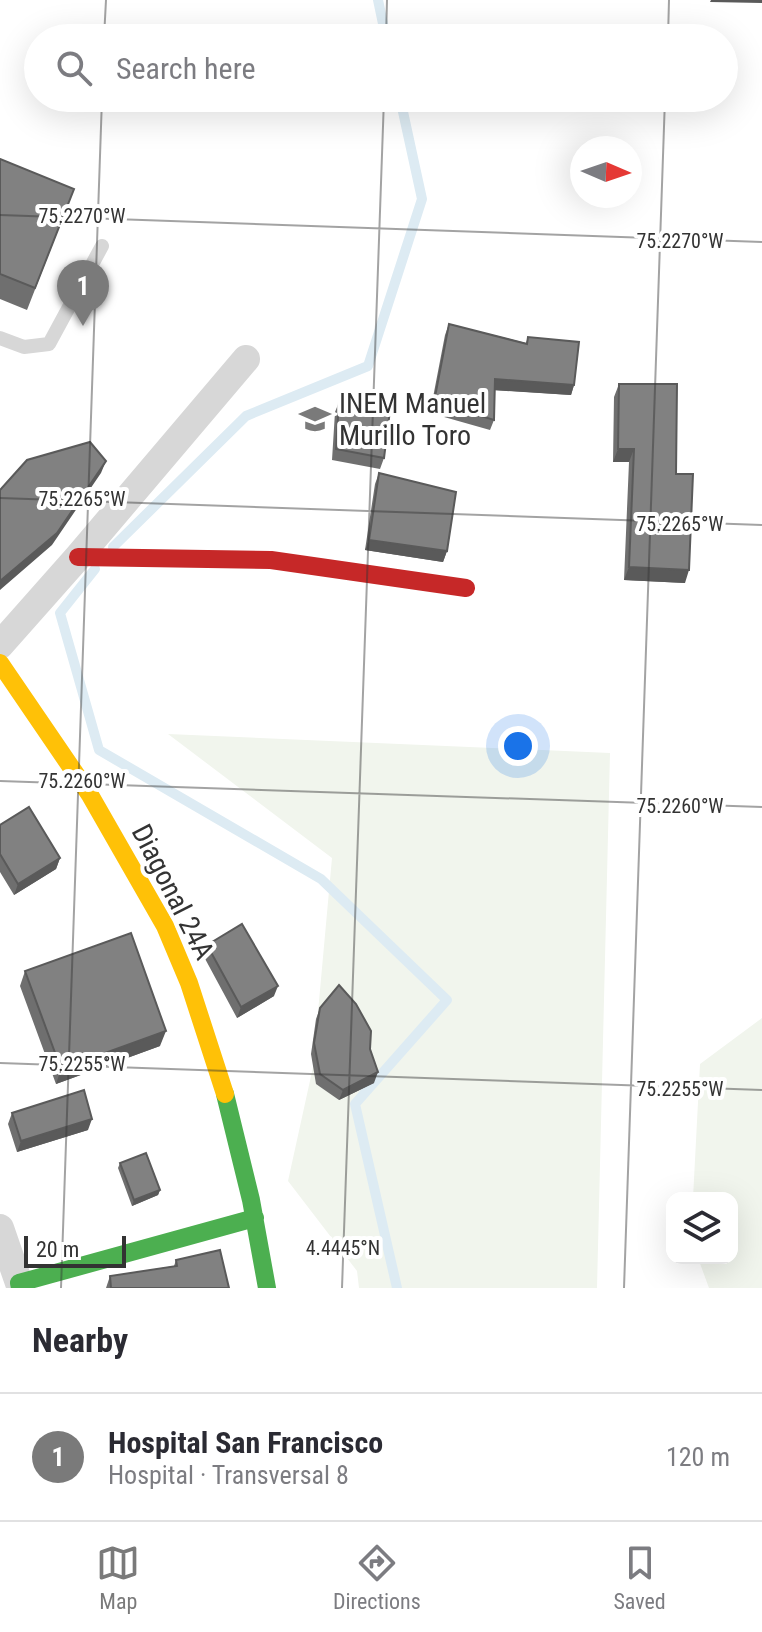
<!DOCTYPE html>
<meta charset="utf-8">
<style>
:root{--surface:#fff;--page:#f2f2f3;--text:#2b2b33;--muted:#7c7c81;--line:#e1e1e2;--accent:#7a7a7a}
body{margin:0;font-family:"Roboto Condensed",sans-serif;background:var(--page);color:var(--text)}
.controls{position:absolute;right:24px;bottom:24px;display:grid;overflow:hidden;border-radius:16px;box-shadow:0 8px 32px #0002}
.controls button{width:72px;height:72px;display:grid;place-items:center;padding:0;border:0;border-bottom:2px solid var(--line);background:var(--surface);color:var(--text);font:40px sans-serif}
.compass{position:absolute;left:570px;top:136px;width:72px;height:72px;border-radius:50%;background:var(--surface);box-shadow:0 8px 32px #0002;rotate:92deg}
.scale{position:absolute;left:24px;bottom:20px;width:102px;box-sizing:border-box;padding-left:8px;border:4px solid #333;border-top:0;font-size:22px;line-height:28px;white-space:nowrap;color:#333;-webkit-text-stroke:6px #fff;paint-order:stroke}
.you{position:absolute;left:518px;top:746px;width:28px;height:28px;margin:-20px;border:6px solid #fff;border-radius:50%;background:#1a73e8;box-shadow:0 0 0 12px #1a73e833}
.badge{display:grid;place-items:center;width:52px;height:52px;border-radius:50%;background:var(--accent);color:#fff;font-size:26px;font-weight:700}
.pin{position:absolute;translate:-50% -66px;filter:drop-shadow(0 2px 4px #0008)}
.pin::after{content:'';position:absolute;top:42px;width:28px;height:24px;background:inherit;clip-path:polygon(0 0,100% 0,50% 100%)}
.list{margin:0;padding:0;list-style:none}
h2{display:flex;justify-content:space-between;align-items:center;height:104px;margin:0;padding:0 32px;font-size:34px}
h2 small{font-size:26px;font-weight:400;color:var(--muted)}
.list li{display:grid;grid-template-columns:52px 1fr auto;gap:24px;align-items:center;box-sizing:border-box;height:128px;padding:0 32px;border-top:2px solid var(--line)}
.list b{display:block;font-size:30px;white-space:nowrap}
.list p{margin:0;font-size:26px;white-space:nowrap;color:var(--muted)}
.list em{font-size:26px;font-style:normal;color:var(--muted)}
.icon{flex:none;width:44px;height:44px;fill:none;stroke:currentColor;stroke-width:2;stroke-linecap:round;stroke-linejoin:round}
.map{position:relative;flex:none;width:762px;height:1288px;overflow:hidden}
.search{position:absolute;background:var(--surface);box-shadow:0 8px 32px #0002;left:24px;right:24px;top:24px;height:88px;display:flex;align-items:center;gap:20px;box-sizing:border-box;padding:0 28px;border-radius:44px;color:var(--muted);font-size:30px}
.sheet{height:232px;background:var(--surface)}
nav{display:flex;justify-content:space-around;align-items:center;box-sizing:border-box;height:112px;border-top:2px solid var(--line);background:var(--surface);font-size:22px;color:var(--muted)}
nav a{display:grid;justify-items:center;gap:4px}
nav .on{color:var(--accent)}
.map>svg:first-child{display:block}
.green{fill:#f1f5ed}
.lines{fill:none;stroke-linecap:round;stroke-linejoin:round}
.stream{stroke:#ddebf3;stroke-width:10}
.lane{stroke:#d7d7d7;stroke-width:14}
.street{stroke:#d7d7d7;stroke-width:28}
.fast{stroke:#4caf50;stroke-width:18}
.slow{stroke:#ffc107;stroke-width:18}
.jam{stroke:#c62828;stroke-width:18}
.wall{fill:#6f6f6f}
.shaded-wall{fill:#5a5a5a}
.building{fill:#818181;stroke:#5a5a5a;stroke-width:2}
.ticks{fill:none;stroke:#333;stroke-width:2;stroke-opacity:0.45}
.labels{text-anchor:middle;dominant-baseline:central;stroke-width:8;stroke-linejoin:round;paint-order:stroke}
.poi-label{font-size:28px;fill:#333;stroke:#fff;text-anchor:start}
.street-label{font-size:28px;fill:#333;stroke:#fff}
.ticks-label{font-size:20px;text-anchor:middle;fill:#333;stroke:#fff;stroke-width:8;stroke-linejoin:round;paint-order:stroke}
</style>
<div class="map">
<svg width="762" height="1288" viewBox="0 0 762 1288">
<rect width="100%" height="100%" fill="#fff"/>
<!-- green -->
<path class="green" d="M168 734 610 753 597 1288H359L357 1271 288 1181 313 1067 332 858Z
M762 1018V1288H709L698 1258H732V1198H693L700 1064Z"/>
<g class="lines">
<!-- stream -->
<path class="stream" d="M378 0 386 38
M113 547 246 416 368 366 422 199 400 98
M95 569 60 613 99 750 321 879 447 1000 355 1104 397 1288"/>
<!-- lane -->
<path class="lane" d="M0 338 24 347 49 344 102 246"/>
<!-- street -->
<path class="street" d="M0 645 78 557 246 359
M0 1228 19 1283"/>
<!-- fast -->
<path class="fast" d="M225 1094 251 1200 267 1288
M20 1288 19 1283 255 1218"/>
<!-- slow -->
<path class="slow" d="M0 663 90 795 165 926 189 983 225 1094"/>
<!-- jam -->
<path class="jam" d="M78 557 271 560 466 588"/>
</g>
<!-- wall -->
<path class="wall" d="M0 159 66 210 27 310 0 299Z
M449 324 526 343 528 337 574 385 571 395 495 390 494 420 490 430 430 413 445 335Z
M619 384 676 474 685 583 624 580 629 462H613L614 397Z
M339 402 384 458 380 469 332 460 335 412Z
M379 473 447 551 443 562 365 550 375 484Z
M0 825 60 858 56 869 14 895 0 872Z
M207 945 274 996 237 1018 203 955Z
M25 971 160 1046 56 1084 20 986Z
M320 1008 370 1049 374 1083 339 1100 316 1084 311 1054 316 1019Z
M12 1113 88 1130 17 1152 8 1124Z
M120 1163 160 1190 158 1195 132 1206 118 1168Z
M176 1260 229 1288H106L110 1276 174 1266Z"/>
<!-- shaded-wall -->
<path class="shaded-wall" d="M711 0H762V3L710 2Z
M495 379 574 385 571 395 491 390Z
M618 449H634L629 462H613Z
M106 461 101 473 52 545 0 590V581Z
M369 540 447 551 443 562 365 550Z
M629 567 689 570 685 583 624 580Z
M60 858 56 869 14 895 18 884Z
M278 986 274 996 237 1018 241 1007Z
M166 1031 160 1046 56 1084 61 1069Z
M378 1072 374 1083 339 1100 343 1090Z
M92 1119 88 1130 17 1152 21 1141Z
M160 1190 158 1195 132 1206 134 1200Z"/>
<!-- building -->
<path class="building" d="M0 159 74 189 35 288 0 274Z
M449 324 527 344 528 337 579 342 574 385 495 379 494 420 434 402Z
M619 384H677L676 474H693L689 570 629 567 634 449H618Z
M339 402 390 410 384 458 336 449Z
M90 442 106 461 57 533 0 581V490L27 460Z
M379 473 456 492 447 551 369 540Z
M29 807 60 858 18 884 0 854V825Z
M242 924 278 986 241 1007 207 945Z
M131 933 166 1031 61 1069 25 971Z
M339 985 356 1004 371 1031 370 1049 378 1072 343 1090 320 1074 314 1043 320 1008Z
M84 1090 92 1119 21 1141 12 1113Z
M146 1153 160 1190 134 1200 120 1163Z
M220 1250 229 1288H111L110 1276 177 1266 176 1260Z"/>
<!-- ticks -->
<path class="ticks" d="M104 38 106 0M386 38 387 0M668 38 669 0M0 215 762 242M0 498 762 525M0 781 762 807M0 1063 762 1090M61 1288 102 98M342 1288 384 98M624 1288 665 98"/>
<!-- icons -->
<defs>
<symbol id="school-bare" viewBox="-9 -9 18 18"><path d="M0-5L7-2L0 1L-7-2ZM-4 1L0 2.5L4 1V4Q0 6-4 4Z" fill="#7a7a7a" stroke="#fff" stroke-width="2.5" paint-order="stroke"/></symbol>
</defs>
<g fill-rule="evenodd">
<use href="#school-bare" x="293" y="397" width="44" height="44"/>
</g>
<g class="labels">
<!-- poi labels -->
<g class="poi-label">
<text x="339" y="403">INEM Manuel<tspan x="339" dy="32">Murillo Toro</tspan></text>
</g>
<!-- street labels -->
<g class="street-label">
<text transform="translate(173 892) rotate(63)">Diagonal 24A</text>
</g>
</g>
<g class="ticks-label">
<text x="82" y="223">75.2270°W</text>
<text x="680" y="248">75.2270°W</text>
<text x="82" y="506">75.2265°W</text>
<text x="680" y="531">75.2265°W</text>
<text x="82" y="788">75.2260°W</text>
<text x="680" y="813">75.2260°W</text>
<text x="82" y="1071">75.2255°W</text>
<text x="680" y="1096">75.2255°W</text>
<text x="343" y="1255">4.4445°N</text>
</g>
</svg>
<div class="controls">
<button><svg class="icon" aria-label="layers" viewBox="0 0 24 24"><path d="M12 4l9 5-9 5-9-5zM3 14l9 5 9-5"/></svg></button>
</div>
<svg class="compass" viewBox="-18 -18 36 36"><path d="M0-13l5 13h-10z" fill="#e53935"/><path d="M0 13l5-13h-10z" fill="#7c7c81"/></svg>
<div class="scale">20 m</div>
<div class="you"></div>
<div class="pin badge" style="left:83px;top:326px">1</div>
<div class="search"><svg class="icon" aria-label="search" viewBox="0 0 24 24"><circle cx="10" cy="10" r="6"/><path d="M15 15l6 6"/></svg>Search here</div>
</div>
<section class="sheet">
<h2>Nearby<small></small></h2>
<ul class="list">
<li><span class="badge">1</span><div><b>Hospital San Francisco</b><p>Hospital · Transversal 8</p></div><em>120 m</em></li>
</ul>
</section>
<nav>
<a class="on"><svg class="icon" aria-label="map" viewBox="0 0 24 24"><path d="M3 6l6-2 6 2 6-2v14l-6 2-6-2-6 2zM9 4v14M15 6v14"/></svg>Map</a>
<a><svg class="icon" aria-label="directions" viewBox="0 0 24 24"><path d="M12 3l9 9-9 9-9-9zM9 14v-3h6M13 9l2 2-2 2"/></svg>Directions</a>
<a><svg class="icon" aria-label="saved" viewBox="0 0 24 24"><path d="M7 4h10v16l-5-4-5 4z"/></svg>Saved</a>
</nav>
